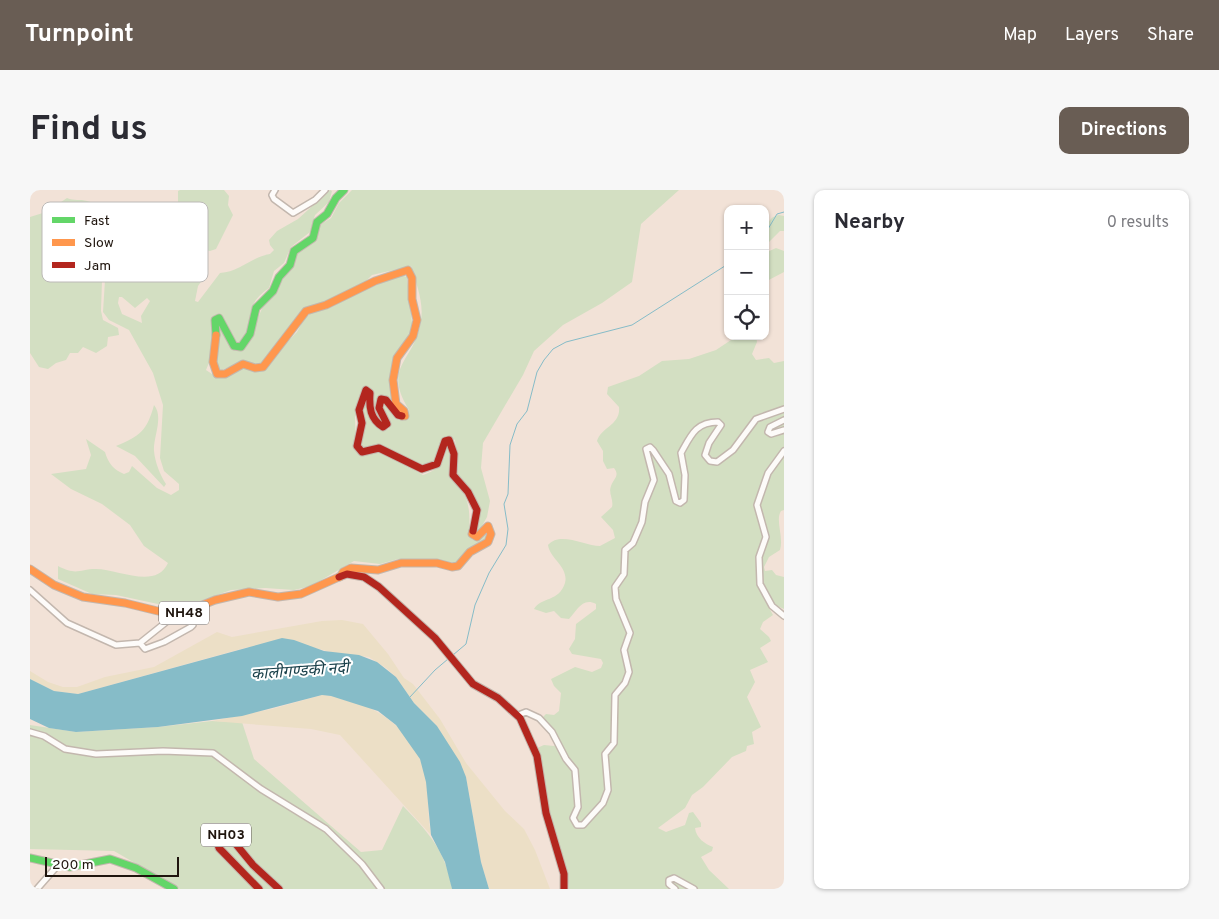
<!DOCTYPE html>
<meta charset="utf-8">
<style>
:root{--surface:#fff;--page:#f7f7f7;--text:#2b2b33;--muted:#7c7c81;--line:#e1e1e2;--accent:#695d54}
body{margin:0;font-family:Overpass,"Noto Sans Devanagari",sans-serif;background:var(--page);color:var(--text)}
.controls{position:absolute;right:15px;top:15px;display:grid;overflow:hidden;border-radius:10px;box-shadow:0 1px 4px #0004}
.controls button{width:45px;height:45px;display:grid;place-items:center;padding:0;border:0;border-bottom:1px solid var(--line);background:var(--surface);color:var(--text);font:25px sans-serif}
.scale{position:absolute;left:15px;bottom:12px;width:134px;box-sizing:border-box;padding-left:5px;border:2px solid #1f150e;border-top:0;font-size:14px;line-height:18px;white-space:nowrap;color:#1f150e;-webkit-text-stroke:4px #fff;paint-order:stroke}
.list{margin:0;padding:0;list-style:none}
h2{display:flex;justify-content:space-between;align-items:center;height:65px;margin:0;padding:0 20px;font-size:21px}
h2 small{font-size:16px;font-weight:400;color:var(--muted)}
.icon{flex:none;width:28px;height:28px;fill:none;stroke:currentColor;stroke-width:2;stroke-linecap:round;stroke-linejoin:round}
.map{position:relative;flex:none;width:754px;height:699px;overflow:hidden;border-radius:10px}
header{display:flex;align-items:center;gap:30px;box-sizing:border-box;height:70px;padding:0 25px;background:var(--accent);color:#fff}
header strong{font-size:24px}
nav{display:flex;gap:28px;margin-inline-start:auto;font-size:18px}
.intro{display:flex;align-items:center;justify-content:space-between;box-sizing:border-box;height:120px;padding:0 30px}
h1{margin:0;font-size:35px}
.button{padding:12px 22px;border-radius:10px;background:var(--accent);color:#fff;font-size:18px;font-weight:700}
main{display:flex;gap:30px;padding:0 30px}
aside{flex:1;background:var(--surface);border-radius:10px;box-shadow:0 1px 4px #0004}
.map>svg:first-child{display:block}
.green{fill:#d3dfc2;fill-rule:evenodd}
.sand{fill:#ecdfc6}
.water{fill:#86bcc8}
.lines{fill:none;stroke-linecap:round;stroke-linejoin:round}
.stream{stroke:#86bcc8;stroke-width:1}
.street-casing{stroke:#c3b7ae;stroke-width:8}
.fast-casing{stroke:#c3b7ae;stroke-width:9}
.slow-casing{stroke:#c3b7ae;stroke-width:9}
.jam-casing{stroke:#c3b7ae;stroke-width:9}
.street{stroke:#fdfbf9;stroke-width:5}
.fast{stroke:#63d668;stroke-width:7}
.slow{stroke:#ff974d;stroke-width:7}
.jam{stroke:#b3261e;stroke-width:7}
.labels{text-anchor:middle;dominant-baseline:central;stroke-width:4;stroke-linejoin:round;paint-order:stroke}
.shield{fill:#fff;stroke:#625b56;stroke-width:1}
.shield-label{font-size:14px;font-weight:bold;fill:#1f150e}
.water-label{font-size:16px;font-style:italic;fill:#19404a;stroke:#fff}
.key{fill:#fff;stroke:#bcb9b7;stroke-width:1}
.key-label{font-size:14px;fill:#1f150e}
</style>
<header>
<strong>Turnpoint</strong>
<nav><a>Map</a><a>Layers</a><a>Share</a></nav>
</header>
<div class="intro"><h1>Find us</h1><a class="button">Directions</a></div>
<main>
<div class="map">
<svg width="754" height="699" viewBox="0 0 754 699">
<rect width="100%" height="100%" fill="#f2e2d7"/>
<!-- green -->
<path class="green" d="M150 0H194L199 6 198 15 203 25 186 59 180 61 163 58 154 65 161 80 177 79 178 82 168 96 165 111 168 112 190 83C210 82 221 67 240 64L244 60 240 55 239 50 247 41 268 29 300 0 302 1 299 12 285 25 280 42 261 57 254 73 244 81 239 98C210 118 227 132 210 153L203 151 191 126 183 127 181 168 176 180 185 186 194 188 214 176 228 181 237 178 250 159 267 142 274 129 281 123 302 117 325 104 371 85 377 87 383 142C357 171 361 179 366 215L352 205 348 207 355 234 353 235C344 225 341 214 331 204L325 227 326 260C335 268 337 262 347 262 358 262 383 279 393 285 409 279 414 274 417 257H420V287C441 306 440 320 439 346L443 350 458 342V348L429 371 424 373 390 369H368L350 374 324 371 281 396 264 400 235 398 201 400 167 412 142 417 86 405 62 404 28 389V376C47 386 49 379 66 379 88 379 126 400 138 373L114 356 100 335 72 314 41 299 21 284 56 279 61 265 56 249 75 262C78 273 84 280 94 284L99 282 102 276 127 298 141 305 149 300V294L134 281 130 268 133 215 123 183 99 140 79 130 73 122 75 90 63 77 71 74V68L41 43 43 31 36 22H17L24 28 36 27 39 32 35 39 36 44 64 70 59 76 60 81 72 90 71 121 73 130 88 138 89 145 78 147 77 156 66 163 53 157 48 163H40L36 170 26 173 18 179 9 177 0 163V27L16 22 37 8C44 11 50 9 57 11 71 14 86 24 92 36L106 28 112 36 128 40 148 15V1ZM89 107H92L105 118 117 108 120 111 111 126 112 133 92 124 88 113Z
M322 0H649L611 34 602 92 572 113 533 135 504 161 493 185 453 253 451 278 460 311 457 327 448 343 445 342C454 305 444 309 425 280L428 271 425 250 418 246C408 256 410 268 398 277L363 261 332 259 330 256 331 223 337 207V221L350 240 359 239 360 235 352 222 354 212C361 221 365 228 376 229L379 220C351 175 386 171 391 130 394 112 386 93 381 76L342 85 333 94 317 102 270 123 235 171 229 176 213 171 192 180 187 179 186 170 190 134 199 155 206 161 214 159C225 144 226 128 235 113 244 97 263 83 266 65L286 48 290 35 301 28 309 13Z
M749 25 754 26V41H750L735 56C735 44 735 27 749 25Z
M746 58 754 61V82L735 92V63Z
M707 146H726L727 152 722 164 726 170 739 168 744 173 754 171V320L751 321C745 330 754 347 750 360L739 367 734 377 735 381 742 380 746 385 754 387V419L743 414 738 416 743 425 733 432 730 439 739 447 741 451 730 458 738 472 720 480 725 492 717 507 731 537 722 542 724 554 717 556 716 561 702 567 673 597 662 605 655 618 628 638 636 642 655 635 659 623 663 622 671 633V637L665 638C666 648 675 654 683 657L682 661 671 667 679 680 699 699H539L537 684 524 649 507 558 514 555 524 556 530 552 529 547 512 528 516 524 524 525 529 521 531 503 524 496 521 489 545 477 562 482 571 478 573 473 571 469 542 464 539 459 545 449 546 434 566 419V414C552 407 547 421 539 429L531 428 524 421 516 423 504 419C511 407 529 412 535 393 539 377 520 369 518 355 530 341 555 356 570 356L585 348 583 340 571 327 582 317C584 310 578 303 581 296 584 288 590 286 584 278L577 279 573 271V261L567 251C571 237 591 235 589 217L577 204 578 197 609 186 632 171 659 169 686 160Z
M124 215C134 227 123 247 124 261 125 272 130 285 136 294L134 297 105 266 86 256C110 246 117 241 124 215Z
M182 531 212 532 224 569 331 662 352 660 373 616C398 642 416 661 422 699H253L229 677 200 643 192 642 185 648V659L226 699H150L84 661 0 659V535L46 542 128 537Z
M195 647 246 699H232C219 682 202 670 189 654L190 649Z"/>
<!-- sand -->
<path class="sand" d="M312 430 333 434 358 464 374 488 383 494 410 529 436 573 475 621 494 639 505 660 520 699H459L451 672 436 587 407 536 384 513 366 487 356 478 339 467 305 463 281 457H218L48 504 24 501 0 489V481L18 492 33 497H47L75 487 124 477 187 442 202 447 292 431Z
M292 505C336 508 382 535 394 580 399 601 397 623 401 645L310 545 281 539 182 531 242 519Z"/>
<!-- water -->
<path class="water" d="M252 448 264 450 294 461 329 465 347 472 366 487 384 513 407 536 430 572 436 587 451 672 459 699H422L415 672 401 645 396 592 390 569 366 535 348 521 301 506 292 505 212 526 128 537 46 542 19 538 0 529V489L24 501 48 504Z"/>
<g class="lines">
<!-- stream -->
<path class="stream" d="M735 44 747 24 754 22
M423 465 436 454 445 415 459 383 476 355 478 339 474 314 478 304 480 255 487 234 497 221 507 182 514 170 523 159 536 152 602 135 698 74
M380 507 405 480 418 469"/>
<defs>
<path id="street" d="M245 0 242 5 244 9 263 23 285 10 295 0
M754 230 740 237 738 242 741 244 754 240
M754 261 738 283 727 315 736 347 729 367 730 394 742 416 754 426
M0 400 37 433 86 455 110 453 135 433 140 424
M110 453 115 459 134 452 161 437 163 435 160 421
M490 528 491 524 496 522 509 528 522 542 536 569 545 580 548 617 543 628 547 635H553L573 613 578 600 575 564 584 553 585 505 595 493 599 482 594 460 600 443 586 409 585 397 594 384 595 360 603 353 612 332 615 312 624 290 616 259 620 257 623 260 639 284 646 311 650 313 654 310 655 285 651 263C661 245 666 232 688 232L691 235 679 253 675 265 680 271 687 272 703 260 726 229 754 219
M0 542 14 546 35 559 66 564 133 561 183 563 231 599 296 639 332 674 351 699
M7 699 28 675
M645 699 639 694V690L644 688 664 699"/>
<path id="fast" d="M186 145 185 130 189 128 204 156 211 157 220 144 226 118 243 101 249 87 260 75 264 61 283 48 287 32 297 24 306 8 314 0
M0 668 40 677 80 669 106 678 144 699"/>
<path id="slow" d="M186 145 183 172 187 184H195L213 174 225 178 233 177 276 121 296 115 345 91 378 80 382 88V109L387 130 383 146 367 168 363 190 366 214 374 221 375 226H372
M0 379 24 395 53 407 95 413 140 424 152 423 185 410 219 402 248 407 271 404 309 387
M310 387 313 382 321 378 348 380 371 373H407L422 377 428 376 440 362 458 352 461 344 458 336 447 347 442 344 443 341"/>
<path id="jam" d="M372 226 368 225 356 210 351 209 349 218 357 234 353 237C340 229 339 217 340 203L336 200 329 220 332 233 327 256 332 262 349 258 392 279 407 274 415 251 419 250 424 264 423 285 438 302 447 320 443 341
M309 387 317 384 334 387 349 397 405 448 443 494 468 508 490 528 507 566 516 623 534 684V699
M229 699 189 658 187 652 189 647 195 645 200 647 223 675 249 699"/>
</defs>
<!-- street casing -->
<use href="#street" class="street-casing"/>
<!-- fast casing -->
<use href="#fast" class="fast-casing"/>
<!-- slow casing -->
<use href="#slow" class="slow-casing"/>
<!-- jam casing -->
<use href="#jam" class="jam-casing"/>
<!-- street -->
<use href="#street" class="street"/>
<!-- fast -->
<use href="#fast" class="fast"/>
<!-- slow -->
<use href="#slow" class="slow"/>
<!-- jam -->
<use href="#jam" class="jam"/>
</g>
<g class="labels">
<!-- shield labels -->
<g class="shield">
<rect x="129" y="411.5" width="50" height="23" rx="4"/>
<rect x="171" y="633.5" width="50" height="23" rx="4"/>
</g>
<g class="shield-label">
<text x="154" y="423">NH48</text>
<text x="196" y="645">NH03</text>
</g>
<!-- water labels -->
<g class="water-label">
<text transform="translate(270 482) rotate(-4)">कालीगण्डकी नदी</text>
</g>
</g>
<!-- legend -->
<rect x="12" y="12" width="166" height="80" rx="8" class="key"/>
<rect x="22" y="27" width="23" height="6" fill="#63d668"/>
<rect x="22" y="49" width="23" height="7" fill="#ff974d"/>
<rect x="22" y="72" width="23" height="6" fill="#b3261e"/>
<g class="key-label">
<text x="54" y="35">Fast</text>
<text x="54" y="57">Slow</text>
<text x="54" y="80">Jam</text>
</g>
</svg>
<div class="controls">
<button>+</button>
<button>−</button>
<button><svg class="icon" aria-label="locate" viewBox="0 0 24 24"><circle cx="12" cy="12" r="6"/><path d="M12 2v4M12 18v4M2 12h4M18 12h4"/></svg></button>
</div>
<div class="scale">200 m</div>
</div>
<aside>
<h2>Nearby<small>0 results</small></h2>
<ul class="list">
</ul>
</aside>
</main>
